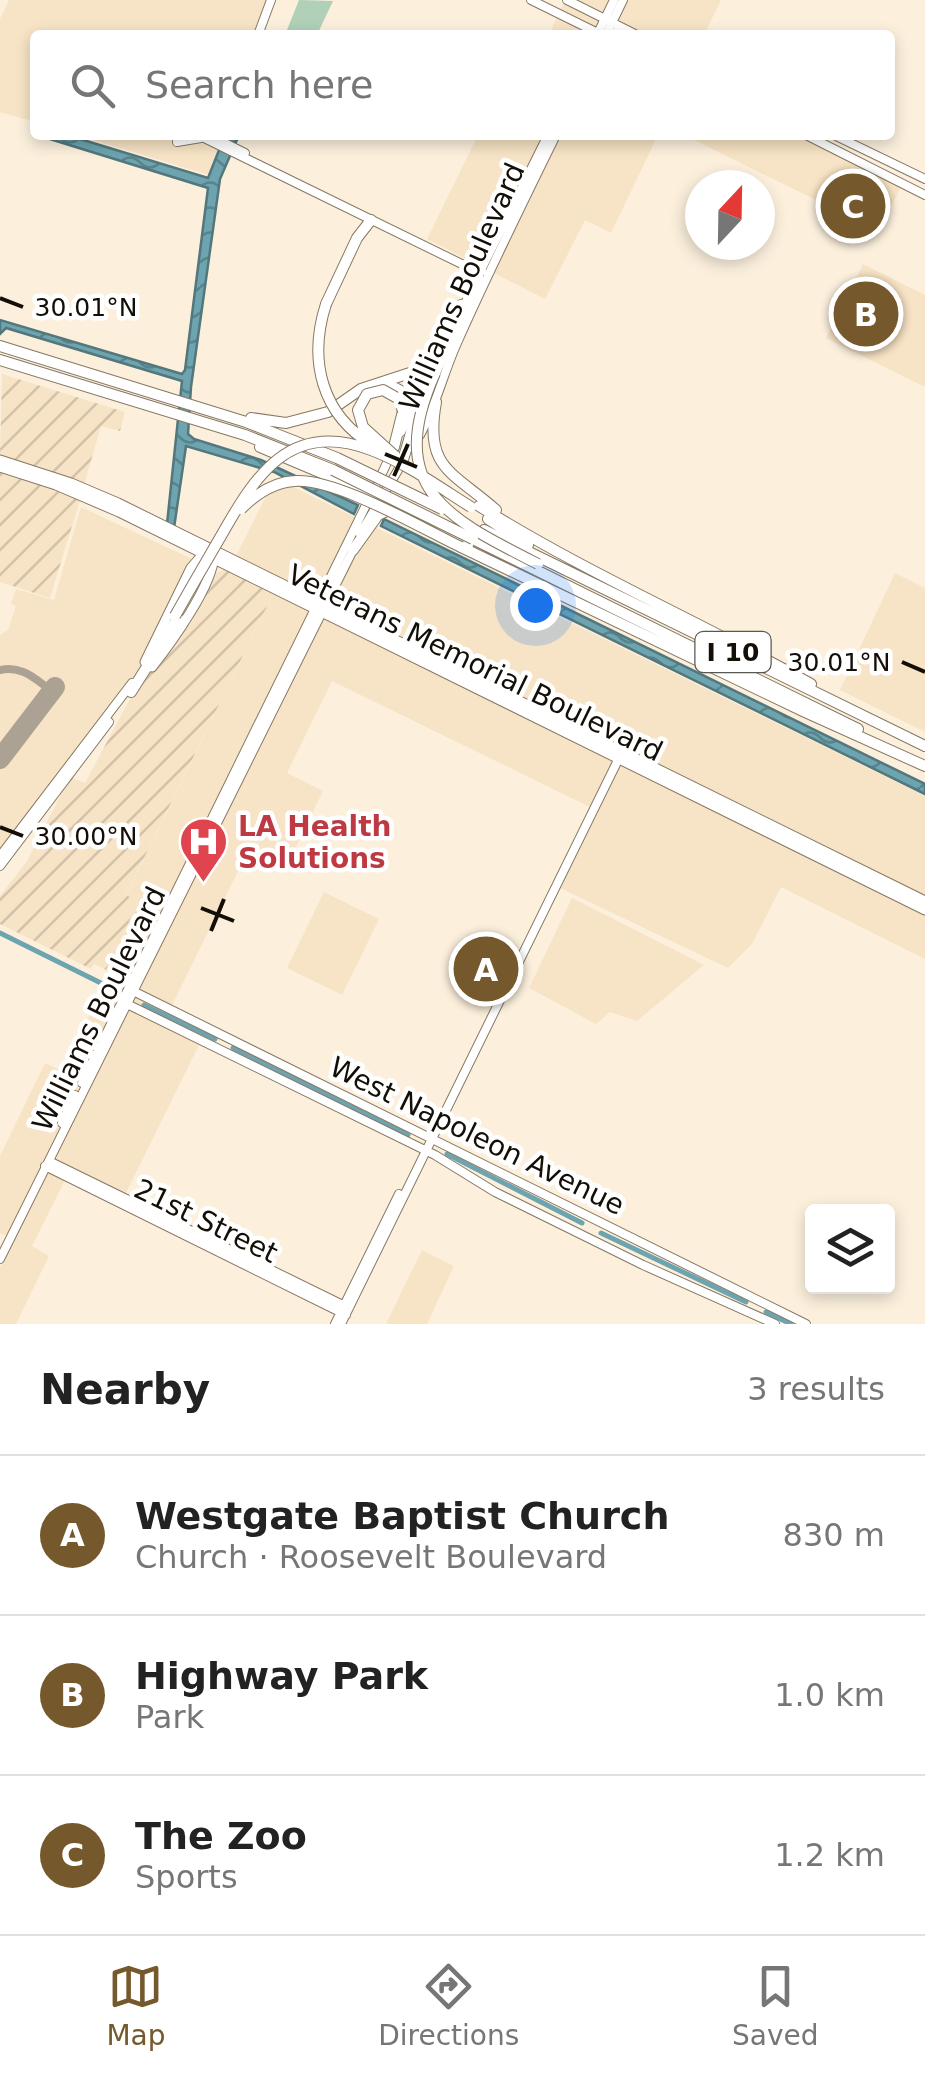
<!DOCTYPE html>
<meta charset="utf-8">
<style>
:root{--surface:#fff;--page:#f2f2f2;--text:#222;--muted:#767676;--line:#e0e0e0;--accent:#75592c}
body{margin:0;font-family:"DejaVu Sans",sans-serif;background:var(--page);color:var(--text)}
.controls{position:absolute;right:30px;bottom:30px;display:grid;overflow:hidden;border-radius:10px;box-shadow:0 5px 15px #0003}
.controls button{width:90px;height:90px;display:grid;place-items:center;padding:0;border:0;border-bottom:2px solid var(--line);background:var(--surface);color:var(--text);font:50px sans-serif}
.compass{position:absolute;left:685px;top:170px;width:90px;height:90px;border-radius:50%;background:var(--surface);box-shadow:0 5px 15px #0003;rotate:22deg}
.you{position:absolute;left:535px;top:605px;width:35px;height:35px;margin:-25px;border:8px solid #fff;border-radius:50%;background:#1a73e8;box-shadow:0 0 0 15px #1a73e833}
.badge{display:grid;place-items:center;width:65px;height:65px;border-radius:50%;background:var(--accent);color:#fff;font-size:32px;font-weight:700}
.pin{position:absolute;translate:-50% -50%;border:5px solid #fff;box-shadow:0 2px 10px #0006}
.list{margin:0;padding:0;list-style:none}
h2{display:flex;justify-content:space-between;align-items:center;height:130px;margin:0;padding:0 40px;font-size:42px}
h2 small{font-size:32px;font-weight:400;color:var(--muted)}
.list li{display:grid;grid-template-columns:65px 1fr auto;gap:30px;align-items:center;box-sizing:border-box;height:160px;padding:0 40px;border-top:2px solid var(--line)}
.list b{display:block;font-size:38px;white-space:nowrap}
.list p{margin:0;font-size:32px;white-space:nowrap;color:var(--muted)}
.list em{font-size:32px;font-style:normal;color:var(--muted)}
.icon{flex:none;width:55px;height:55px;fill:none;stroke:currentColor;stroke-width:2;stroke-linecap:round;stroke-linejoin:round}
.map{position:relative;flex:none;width:925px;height:1324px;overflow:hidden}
.search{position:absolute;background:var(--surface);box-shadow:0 5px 15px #0003;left:30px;right:30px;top:30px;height:110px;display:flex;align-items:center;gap:25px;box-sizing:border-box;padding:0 35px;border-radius:10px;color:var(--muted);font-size:38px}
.sheet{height:610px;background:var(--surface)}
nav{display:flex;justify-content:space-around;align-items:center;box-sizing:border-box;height:140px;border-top:2px solid var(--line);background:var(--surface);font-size:28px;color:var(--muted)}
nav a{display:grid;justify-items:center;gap:5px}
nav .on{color:var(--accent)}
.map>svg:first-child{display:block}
.built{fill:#f7e3c5}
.industrial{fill:url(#industrial-furrows)}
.pitch{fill:#b0d0b7}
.water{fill:url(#water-waves);stroke:#52777c;stroke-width:2.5}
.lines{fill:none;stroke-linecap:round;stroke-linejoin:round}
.canal{stroke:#6da4af;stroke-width:5}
.taxiway{stroke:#aca294;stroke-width:8}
.runway{stroke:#aca294;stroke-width:20}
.secondary-casing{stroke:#867863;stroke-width:10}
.primary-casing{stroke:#867863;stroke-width:11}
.highway-casing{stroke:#867863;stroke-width:12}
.secondary{stroke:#fff;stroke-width:8}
.primary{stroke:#fff;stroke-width:9}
.highway{stroke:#fff;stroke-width:10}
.highway-bridge-casing{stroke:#867863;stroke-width:12;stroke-linecap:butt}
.highway-bridge{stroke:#fff;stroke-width:10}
.ticks{fill:none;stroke:#130e06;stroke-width:4}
.labels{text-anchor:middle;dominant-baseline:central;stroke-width:9;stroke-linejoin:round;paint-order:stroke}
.shield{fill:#fff;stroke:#5a5651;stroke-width:2.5}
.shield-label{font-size:25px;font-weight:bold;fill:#130e06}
.street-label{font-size:28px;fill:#130e06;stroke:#fff}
.health-label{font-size:28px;font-weight:bold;fill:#be3a42;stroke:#fff;text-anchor:start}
.ticks-label{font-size:25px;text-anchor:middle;fill:#130e06;stroke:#fff;stroke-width:9;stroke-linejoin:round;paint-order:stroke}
</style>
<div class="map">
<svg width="925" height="1324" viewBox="0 0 925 1324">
<defs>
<pattern id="industrial-furrows" width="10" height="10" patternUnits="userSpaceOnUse" patternTransform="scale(2.5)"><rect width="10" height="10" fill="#f7e3c5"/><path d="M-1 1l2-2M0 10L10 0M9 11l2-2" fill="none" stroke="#d3c2a8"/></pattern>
<pattern id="water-waves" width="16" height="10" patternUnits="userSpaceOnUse" patternTransform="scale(2.5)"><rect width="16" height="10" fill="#6da4af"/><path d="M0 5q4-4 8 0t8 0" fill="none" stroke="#58848c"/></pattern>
</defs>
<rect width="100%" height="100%" fill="#fcf0dd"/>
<!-- built -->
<path class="built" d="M9 0H275L262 35H35V122L0 112V19Z
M565 0H721L704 35H549Z
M77 135H224L209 175Z
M478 135H658L611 233 585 220 545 299 427 239Z
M684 135H798L902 185 879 231Z
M863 264 925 295V387L826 338Z
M291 486 925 796V959L781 887 752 944 728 968 558 887 594 809 332 681 287 773 323 791 285 869 248 851 171 1007 164 1025 200 1043 124 1197 70 1170 32 1246 49 1256 16 1324H0V1267L14 1240 0 1233V1156L45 1063 63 1072 107 978 106 970 133 913H160L126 896 280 580 236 556 268 492Z
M81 507 211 568 157 657 0 870V635L8 630 16 606 11 604 16 589 54 600Z
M895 573 925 588V732L840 690Z
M324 892 379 919 342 995 287 968Z
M572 898 704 965 637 1021 610 1012 596 1024 529 988Z
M422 1250 454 1266 427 1324H386Z"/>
<!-- industrial -->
<path class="industrial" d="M2 374 125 412 120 431 101 426 84 485 0 457Z
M0 470 81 497 50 598 0 582Z
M227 569 274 592 126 895 160 914 155 924 133 913 106 970 94 964 91 969 0 924V896L27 861 70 777 85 783 130 699 185 624 190 625 217 572Z"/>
<!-- pitch -->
<path class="pitch" d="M299 0 333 1 317 35H285Z"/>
<!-- water -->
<path class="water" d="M37 135H67L208 178 225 135H239L220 179 191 387 188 434 194 439 261 460 358 505 354 514 274 472 186 446 174 528 167 524 182 381 6 328 0 334V320L182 374 185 370 208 188Z
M384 519 925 784V794L381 526Z"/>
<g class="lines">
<!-- canal -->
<path class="canal" d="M0 933 121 993
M144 1005 215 1039
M233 1048 408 1135
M447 1154 582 1223
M601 1233 746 1302
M766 1312 791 1324"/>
<!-- taxiway -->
<path class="taxiway" d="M0 670C22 665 35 679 52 691"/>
<!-- runway -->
<path class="runway" d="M0 759 55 687"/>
<defs>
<path id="secondary" d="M531 0 602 35
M567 0 637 35
M258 35 271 0
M597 35 614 0
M606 35 623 0
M613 35 618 30 626 32
M198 135 474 270 482 271
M209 135 245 153
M806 135 925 195
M834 135 925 179
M177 142 201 138
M476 280 548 135
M401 432 461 304
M420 435C436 406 443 374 457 343 488 273 522 204 556 135
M378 482 391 454
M360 534 404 460
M0 856 132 683
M0 866 109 722
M129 989 806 1324
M125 1003 435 1155 495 1192 643 1265 775 1324
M82 1083 369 499
M62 1123 75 1095
M49 1161 349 1308
M45 1166 346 1315
M0 1259 355 546
M335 1324 399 1194
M341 1324 620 756"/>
<path id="primary" d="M0 460 71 483 118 503 925 901
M0 467 56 485 119 512 925 910
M145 662 191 568 204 553
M152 667C171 643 213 585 214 555"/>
<path id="highway" d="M326 304 357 238 371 220
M0 346 246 422 337 458
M0 360 245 435 333 470
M435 373 478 277
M382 384C429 393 411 432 402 463
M436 402C424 469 452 471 496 510
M251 418 286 423 328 412 361 389 416 371 445 337
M260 447 383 499
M394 447 403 411
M479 506C586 573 702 623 811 684
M488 519 528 545
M421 521 468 545
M484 530 925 746
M473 539 858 729
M461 547 805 712 925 766
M353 550 378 515 391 509
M131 692 178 618"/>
</defs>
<!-- secondary casing -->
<use href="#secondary" class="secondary-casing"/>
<!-- primary casing -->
<use href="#primary" class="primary-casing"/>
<!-- highway casing -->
<use href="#highway" class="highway-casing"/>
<!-- secondary -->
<use href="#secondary" class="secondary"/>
<!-- primary -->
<use href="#primary" class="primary"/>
<!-- highway -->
<use href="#highway" class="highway"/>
<defs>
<path id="highway-bridge" d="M326 304C308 360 321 415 374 446
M435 373C384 488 447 518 538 564
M395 456 363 427 358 410 367 394 383 390 399 399 403 411
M337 458 442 509
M333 470 473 539
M241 509C256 494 273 482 295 481 336 478 421 528 461 547
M175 616C190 589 206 562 221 536 255 476 290 419 371 450 406 463 439 487 471 507"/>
</defs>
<!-- highway-bridge casing -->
<use href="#highway-bridge" class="highway-bridge-casing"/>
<!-- highway-bridge -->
<use href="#highway-bridge" class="highway-bridge"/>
</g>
<!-- ticks -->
<path class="ticks" d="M0 298 23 307M385 454 417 467M394 476 408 444M902 662 925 672M0 827 23 836M201 908 234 921M211 931 224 899"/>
<!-- icons -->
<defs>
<symbol id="hospital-pin" viewBox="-11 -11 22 30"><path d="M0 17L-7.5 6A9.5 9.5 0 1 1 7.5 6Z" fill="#e0444e" stroke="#fff"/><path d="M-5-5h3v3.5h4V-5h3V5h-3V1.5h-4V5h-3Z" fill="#fff"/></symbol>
</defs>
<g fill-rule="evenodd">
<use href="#hospital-pin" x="176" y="814" width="55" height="75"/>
</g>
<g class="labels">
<!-- shield labels -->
<rect class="shield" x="695.5" y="632" width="75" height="40" rx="8"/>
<g class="shield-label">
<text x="733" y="652">I 10</text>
</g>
<!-- street labels -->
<g class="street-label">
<text transform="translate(462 287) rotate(-66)">Williams Boulevard</text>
<text transform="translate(475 663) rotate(26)">Veterans Memorial Boulevard</text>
<text transform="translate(99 1009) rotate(-64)">Williams Boulevard</text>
<text transform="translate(477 1136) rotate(26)">West Napoleon Avenue</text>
<text transform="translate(206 1221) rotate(26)">21st Street</text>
</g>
<!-- health labels -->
<g class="health-label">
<text x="238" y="826">LA Health<tspan x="238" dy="32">Solutions</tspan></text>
</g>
</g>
<g class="ticks-label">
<text x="86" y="316">30.01°N</text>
<text x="839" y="671">30.01°N</text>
<text x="86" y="845">30.00°N</text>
</g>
</svg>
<div class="controls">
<button><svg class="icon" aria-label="layers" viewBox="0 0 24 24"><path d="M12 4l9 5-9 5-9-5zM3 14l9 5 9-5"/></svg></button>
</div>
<svg class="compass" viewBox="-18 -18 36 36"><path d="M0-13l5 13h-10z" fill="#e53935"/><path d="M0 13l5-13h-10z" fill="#767676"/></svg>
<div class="you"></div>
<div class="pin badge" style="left:486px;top:969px">A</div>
<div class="pin badge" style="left:866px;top:314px">B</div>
<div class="pin badge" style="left:853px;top:206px">C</div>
<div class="search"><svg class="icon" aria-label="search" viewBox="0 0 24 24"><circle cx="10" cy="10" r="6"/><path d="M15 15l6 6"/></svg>Search here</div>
</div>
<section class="sheet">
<h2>Nearby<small>3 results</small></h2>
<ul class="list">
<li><span class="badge">A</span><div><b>Westgate Baptist Church</b><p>Church · Roosevelt Boulevard</p></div><em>830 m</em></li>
<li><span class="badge">B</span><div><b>Highway Park</b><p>Park</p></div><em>1.0 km</em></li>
<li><span class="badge">C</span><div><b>The Zoo</b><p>Sports</p></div><em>1.2 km</em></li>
</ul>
</section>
<nav>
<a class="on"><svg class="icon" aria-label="map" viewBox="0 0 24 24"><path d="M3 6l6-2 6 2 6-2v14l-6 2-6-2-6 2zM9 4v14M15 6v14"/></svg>Map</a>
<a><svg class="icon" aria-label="directions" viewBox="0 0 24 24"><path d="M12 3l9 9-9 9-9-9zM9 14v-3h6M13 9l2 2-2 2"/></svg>Directions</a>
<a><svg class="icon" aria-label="saved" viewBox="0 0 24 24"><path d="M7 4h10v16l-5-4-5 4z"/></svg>Saved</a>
</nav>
